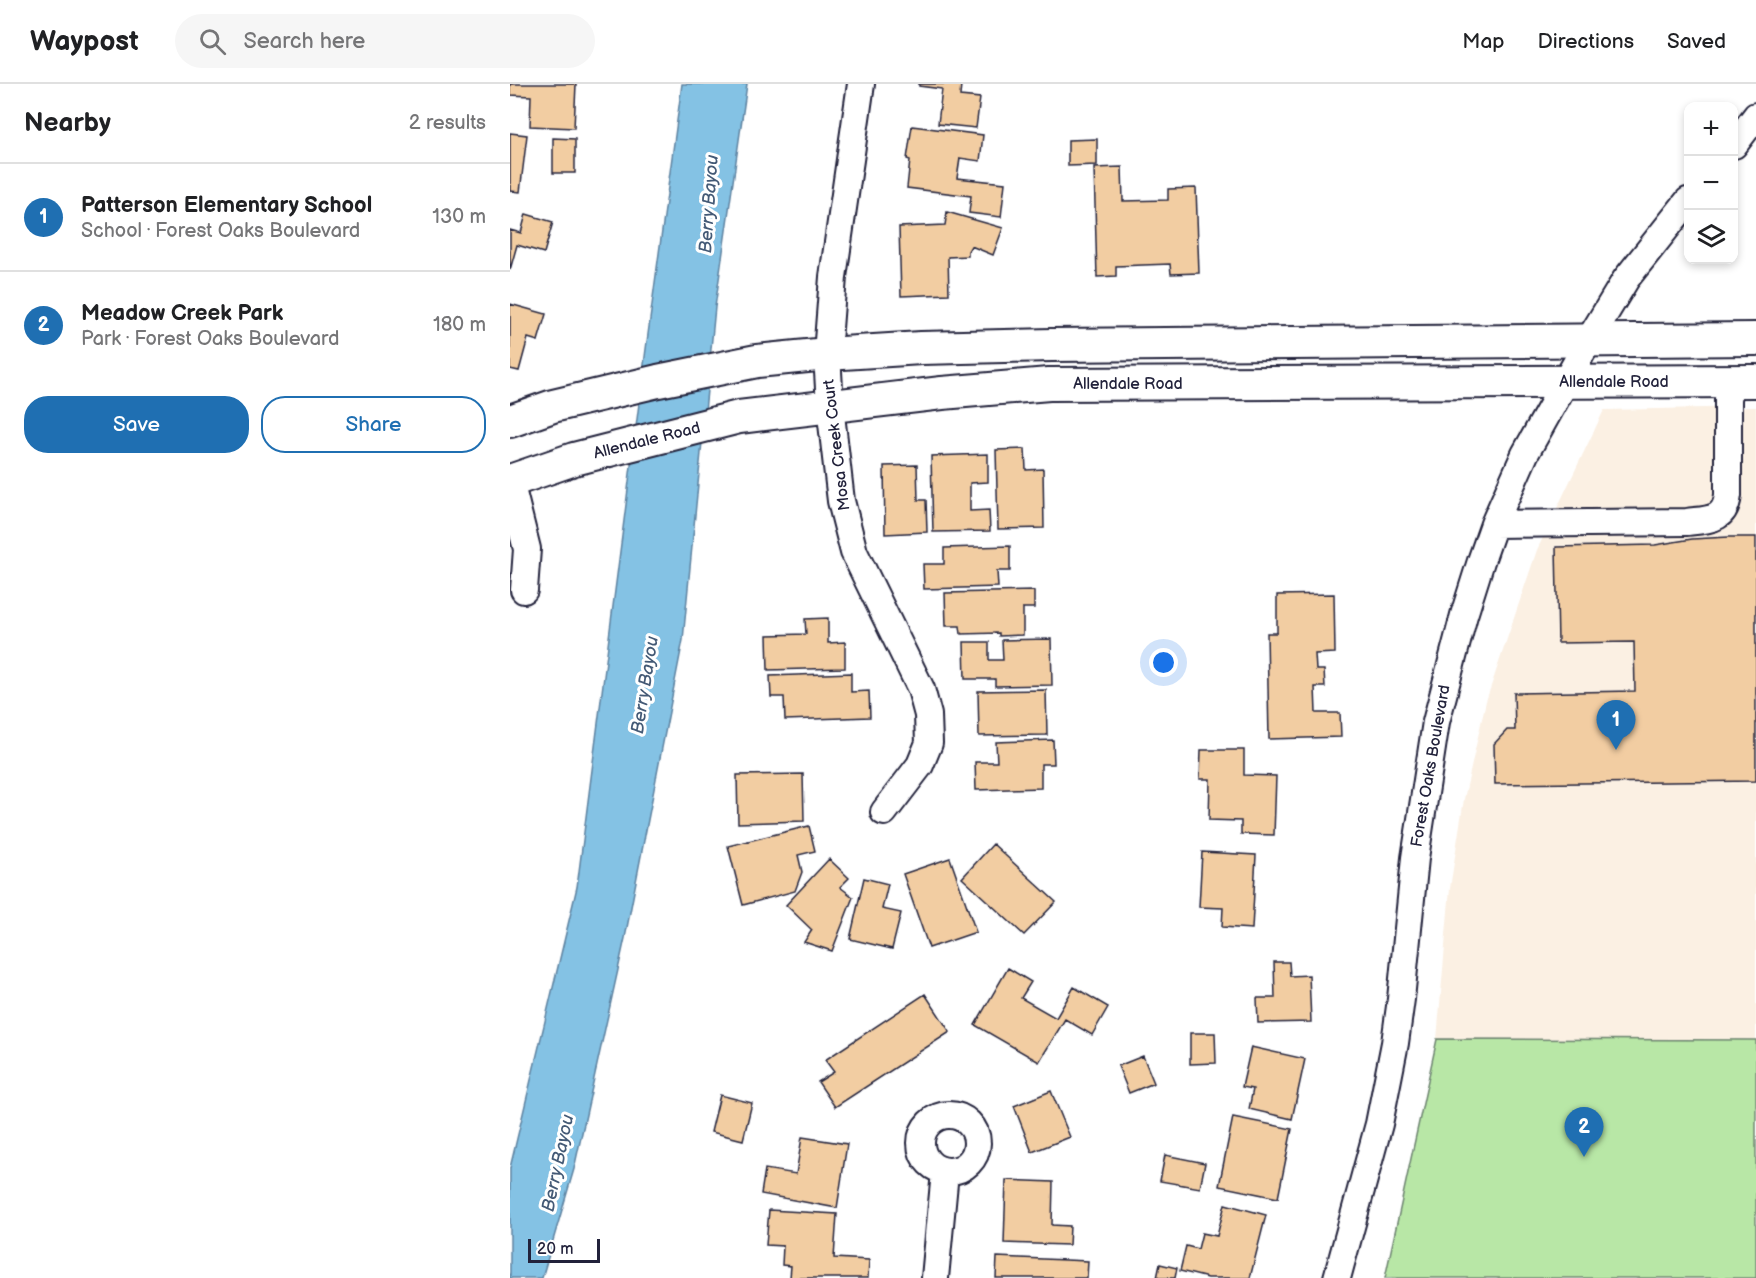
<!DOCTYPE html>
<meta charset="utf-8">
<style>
:root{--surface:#fff;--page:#f6f6f6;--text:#202124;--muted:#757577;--line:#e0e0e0;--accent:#1f6fb2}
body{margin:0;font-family:"Balsamiq Sans",sans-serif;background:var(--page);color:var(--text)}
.controls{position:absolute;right:18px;top:18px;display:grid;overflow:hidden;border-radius:12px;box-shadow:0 3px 9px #0003}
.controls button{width:54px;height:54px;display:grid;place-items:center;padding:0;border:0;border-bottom:2px solid var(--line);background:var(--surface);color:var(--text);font:30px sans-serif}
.scale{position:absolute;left:18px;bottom:15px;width:72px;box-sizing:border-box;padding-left:6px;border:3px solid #22223b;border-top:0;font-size:16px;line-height:21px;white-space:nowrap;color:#22223b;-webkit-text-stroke:4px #fff;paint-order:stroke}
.you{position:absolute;left:654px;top:579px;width:21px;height:21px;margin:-15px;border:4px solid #fff;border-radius:50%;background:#1a73e8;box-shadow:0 0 0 9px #1a73e833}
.badge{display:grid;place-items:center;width:39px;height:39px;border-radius:50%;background:var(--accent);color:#fff;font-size:20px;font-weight:700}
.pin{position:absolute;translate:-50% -50px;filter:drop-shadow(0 2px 3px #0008)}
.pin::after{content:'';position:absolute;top:32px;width:21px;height:18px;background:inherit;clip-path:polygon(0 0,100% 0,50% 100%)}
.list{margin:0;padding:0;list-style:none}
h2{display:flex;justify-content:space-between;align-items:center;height:78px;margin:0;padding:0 24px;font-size:26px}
h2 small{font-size:20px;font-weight:400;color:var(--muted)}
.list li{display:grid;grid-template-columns:39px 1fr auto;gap:18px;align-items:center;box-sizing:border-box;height:108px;padding:0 24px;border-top:2px solid var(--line)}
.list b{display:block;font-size:22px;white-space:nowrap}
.list p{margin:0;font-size:20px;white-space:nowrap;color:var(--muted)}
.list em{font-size:20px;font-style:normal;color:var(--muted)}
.actions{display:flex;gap:12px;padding:18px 24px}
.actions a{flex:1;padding:14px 0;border:2px solid var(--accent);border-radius:24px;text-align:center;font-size:21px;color:var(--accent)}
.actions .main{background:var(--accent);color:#fff}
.icon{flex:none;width:33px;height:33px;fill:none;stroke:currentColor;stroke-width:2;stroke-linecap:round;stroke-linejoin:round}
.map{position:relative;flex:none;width:1246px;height:1194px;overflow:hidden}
header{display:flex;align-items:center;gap:36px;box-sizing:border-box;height:84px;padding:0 30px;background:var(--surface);border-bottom:2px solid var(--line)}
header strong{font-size:28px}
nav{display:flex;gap:33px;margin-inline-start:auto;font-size:21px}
.search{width:420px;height:54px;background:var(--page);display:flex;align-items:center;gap:15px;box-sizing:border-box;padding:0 21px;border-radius:33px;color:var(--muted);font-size:22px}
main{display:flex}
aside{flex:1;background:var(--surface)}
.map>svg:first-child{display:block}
.built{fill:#fbf0e3}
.green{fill:#b8e7a6;stroke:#6d8470;stroke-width:1.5}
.water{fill:#84c2e4;stroke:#5d82a0;stroke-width:1.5}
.building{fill:#f2cda2;stroke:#22223b;stroke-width:1.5}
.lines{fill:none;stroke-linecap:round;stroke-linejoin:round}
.minor-casing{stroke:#22223b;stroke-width:30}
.major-casing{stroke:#22223b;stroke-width:36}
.minor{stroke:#fff;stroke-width:26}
.major{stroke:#fff;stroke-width:32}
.labels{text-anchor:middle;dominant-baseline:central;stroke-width:6;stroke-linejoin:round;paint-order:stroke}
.street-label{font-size:16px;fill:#22223b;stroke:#fff}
.water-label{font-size:18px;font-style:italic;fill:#445a76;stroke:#fff}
</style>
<header>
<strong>Waypost</strong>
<div class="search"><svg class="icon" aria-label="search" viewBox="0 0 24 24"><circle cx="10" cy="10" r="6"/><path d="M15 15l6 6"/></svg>Search here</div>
<nav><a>Map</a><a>Directions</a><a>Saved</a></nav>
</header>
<main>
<aside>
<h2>Nearby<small>2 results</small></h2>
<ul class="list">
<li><span class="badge">1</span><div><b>Patterson Elementary School</b><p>School · Forest Oaks Boulevard</p></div><em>130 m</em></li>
<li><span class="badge">2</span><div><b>Meadow Creek Park</b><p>Park · Forest Oaks Boulevard</p></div><em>180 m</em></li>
</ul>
<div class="actions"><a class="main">Save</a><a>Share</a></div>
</aside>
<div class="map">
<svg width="1246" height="1194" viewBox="0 0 1246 1194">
<rect width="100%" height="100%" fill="#fff"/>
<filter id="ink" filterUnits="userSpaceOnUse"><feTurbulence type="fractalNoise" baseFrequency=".0167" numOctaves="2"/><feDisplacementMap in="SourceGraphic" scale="12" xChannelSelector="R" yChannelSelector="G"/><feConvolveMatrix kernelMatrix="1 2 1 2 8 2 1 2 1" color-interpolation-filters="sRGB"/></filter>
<g filter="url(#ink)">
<!-- built -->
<path class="built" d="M1246 323V956L927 955 940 804 954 715 976 617 1027 466 1094 326Z"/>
<!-- green -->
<path class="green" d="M927 955 1246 956V1194H875Z"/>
<!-- water -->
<path class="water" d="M172 0H237L205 223 173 556 115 854 64 1085 32 1194H0V1084L67 803 136 265Z"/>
<!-- building -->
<path class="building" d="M0 0H66L64 44 20 42 21 12 0 11Z
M409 0H451L450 12 470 14 466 44 428 40 432 5 409 2Z
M402 42 473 51 470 77 450 74 447 94 495 99 491 133 459 129 461 112 397 104 400 76 397 75Z
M0 49 17 51 10 108 0 107Z
M43 54 65 55V89H43Z
M587 55V81L558 82V56Z
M612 83 613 117 658 116V105L686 104 689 189 661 190 660 180 606 182V192L587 193 584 84Z
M437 128 493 144 483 171 461 162 458 167V172L438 173 439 210 391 212 389 143 435 141Z
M16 130 43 138 34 169 7 161 0 186V146L11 149Z
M0 220 36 230 28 257 18 254 9 287 0 285Z
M515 365 516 386 533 385 534 444 488 445 486 366Z
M478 370V398L460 399V427L479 426 480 447 423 448 421 372Z
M407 381 408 416H416L417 448 375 450 374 382Z
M1219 453H1246V697L985 700 984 660 997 646H1005L1004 609 1125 607 1124 558 1048 559 1046 463 1145 461 1182 455Z
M500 462V487H487L488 503 414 505 413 480H434V464Z
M524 507V524H513V551L489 552V549L451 550 450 542H436L435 509Z
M824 510 825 569 805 570 806 586H814L815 603H805L806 629H830L831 653 759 655 757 549H767V511Z
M318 534V559L335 558V584L258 586 257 551 296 550 295 535Z
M541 555 542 601 485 602V595H455L454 558H479V576H493L492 556Z
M341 589V608L359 607 360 633 275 636 274 613H261L260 592Z
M536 606 537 651 469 652 468 607Z
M543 656 544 680H531V704L466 706 465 678H487L486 658Z
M691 666H734V691L766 692 764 751 731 750V737L699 736 700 695H690Z
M293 690 294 737 228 739 227 691Z
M299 742 305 767 288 771 292 788 285 807 233 821 218 762Z
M483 760 546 818 514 851 452 794Z
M692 768 746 771 742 845 712 843 713 824 689 823Z
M440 774 466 848 419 864 393 790Z
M319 775 339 794 330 803 343 813 322 867 294 858 302 846 276 821Z
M354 794 378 800 372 825 391 829 382 865 340 855Z
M764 878H779L780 892 799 891 801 938 748 939 747 914H765Z
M498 884 521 898 511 914 546 934 564 903 598 923 582 951 555 935 529 978 465 941Z
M415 910 440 948 325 1023 308 998 324 988 315 976Z
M680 949H705L706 979 680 980Z
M741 963 795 975 782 1035 739 1025 743 1005 732 1003Z
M633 972 644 999 619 1009 608 982Z
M541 1007 560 1053 522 1068 504 1022Z
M210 1011 242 1019 233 1056 201 1048Z
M723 1033 782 1045 768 1114 709 1102Z
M292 1053 337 1060 327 1124 251 1110 255 1085 286 1090Z
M655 1071 695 1079 690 1104 650 1097Z
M496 1096 543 1098 542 1141 560 1142 559 1161 494 1159Z
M715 1120 756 1131 740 1194H698L670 1187 676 1162 688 1165 692 1149 707 1152Z
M259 1126 327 1130 324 1174 359 1176 358 1194H280L281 1182 272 1181 273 1162 256 1161Z
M487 1173 578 1177 577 1194H486Z
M650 1180 667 1184 665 1194H647Z"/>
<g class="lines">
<defs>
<path id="minor" d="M351 0 323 193 317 270 320 322 331 417 344 468 411 605 418 631 419 659 410 681 374 728
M1224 61 1246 32
M0 397 17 465 14 506
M984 440 1177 438C1199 435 1215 437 1218 411V315L1221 297
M411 1059a28 28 0 1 1 56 0a28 28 0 1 1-56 0Z
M425 1194 435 1088
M827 1194 869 1040 885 959 891 915 905 774 926 638 954 531 971 477 984 440 1015 370 1079 256 1116 195 1178 117"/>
<path id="major" d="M0 337 43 322 148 297 247 277 317 270 411 264 542 261 1246 255
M0 397 64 375 229 333 432 309 539 300 1246 297"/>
</defs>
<!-- minor casing -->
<use href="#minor" class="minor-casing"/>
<!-- major casing -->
<use href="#major" class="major-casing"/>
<!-- minor -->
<use href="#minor" class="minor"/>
<!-- major -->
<use href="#major" class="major"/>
</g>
</g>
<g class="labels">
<!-- street labels -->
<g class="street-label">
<text x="1104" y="298">Allendale Road</text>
<text x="618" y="300">Allendale Road</text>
<text transform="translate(137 357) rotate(-14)">Allendale Road</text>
<text transform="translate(327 361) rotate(-97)">Mosa Creek Court</text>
<text transform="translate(921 682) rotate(-80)">Forest Oaks Boulevard</text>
</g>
<!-- water labels -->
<g class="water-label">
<text transform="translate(199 120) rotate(-86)">Berry Bayou</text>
<text transform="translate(135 601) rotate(-81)">Berry Bayou</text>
<text transform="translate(48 1079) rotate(-78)">Berry Bayou</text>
</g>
</g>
</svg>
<div class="controls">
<button>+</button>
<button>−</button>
<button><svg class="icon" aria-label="layers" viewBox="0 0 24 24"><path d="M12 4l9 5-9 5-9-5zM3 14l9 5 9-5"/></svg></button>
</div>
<div class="scale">20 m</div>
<div class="you"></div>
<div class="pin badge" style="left:1106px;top:666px">1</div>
<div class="pin badge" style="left:1074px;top:1073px">2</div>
</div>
</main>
